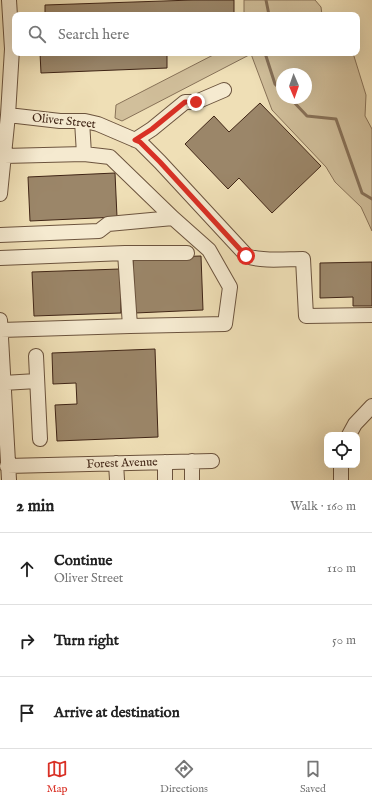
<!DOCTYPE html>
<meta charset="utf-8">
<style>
:root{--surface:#fff;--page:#f6f6f6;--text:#222;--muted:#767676;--line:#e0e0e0;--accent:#d93025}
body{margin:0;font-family:"IM FELL English",serif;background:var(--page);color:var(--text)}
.controls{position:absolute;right:12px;bottom:12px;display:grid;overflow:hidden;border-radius:8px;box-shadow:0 4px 16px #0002}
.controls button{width:36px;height:36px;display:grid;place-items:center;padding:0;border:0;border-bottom:1px solid var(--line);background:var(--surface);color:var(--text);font:20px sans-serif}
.compass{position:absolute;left:276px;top:68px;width:36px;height:36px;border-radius:50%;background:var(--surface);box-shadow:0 4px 16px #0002;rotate:178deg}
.stop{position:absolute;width:12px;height:12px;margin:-9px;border:3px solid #d93025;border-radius:50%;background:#fff}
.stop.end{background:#d93025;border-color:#fff;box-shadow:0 1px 4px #0008}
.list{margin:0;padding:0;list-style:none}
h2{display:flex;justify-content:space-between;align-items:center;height:52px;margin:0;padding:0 16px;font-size:17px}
h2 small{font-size:13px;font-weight:400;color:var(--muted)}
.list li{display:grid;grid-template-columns:26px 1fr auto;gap:12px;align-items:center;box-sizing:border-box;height:72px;padding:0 16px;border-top:1px solid var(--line)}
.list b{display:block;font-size:15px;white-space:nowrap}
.list p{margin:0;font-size:13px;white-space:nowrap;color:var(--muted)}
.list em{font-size:13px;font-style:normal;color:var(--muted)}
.icon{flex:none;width:22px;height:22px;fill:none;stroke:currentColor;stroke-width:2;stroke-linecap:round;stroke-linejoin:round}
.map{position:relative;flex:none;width:372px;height:480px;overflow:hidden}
.search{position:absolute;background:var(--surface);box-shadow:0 4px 16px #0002;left:12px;right:12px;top:12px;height:44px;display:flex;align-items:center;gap:10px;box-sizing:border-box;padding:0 14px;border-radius:8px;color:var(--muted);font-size:15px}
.sheet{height:268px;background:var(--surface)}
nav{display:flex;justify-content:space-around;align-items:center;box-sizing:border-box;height:56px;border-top:1px solid var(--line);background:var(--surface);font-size:11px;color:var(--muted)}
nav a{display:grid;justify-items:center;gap:2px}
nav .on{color:var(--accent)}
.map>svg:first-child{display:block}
.green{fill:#d1bf9b;stroke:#887258;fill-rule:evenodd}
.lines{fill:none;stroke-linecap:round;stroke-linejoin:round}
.stream{stroke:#866f56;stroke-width:3}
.building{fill:#9b8669;stroke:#402516}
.minor-casing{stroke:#6c543e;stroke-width:16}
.minor{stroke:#f5ead0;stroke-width:14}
.route{stroke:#d93025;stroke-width:5}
.labels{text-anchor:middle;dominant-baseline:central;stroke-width:3.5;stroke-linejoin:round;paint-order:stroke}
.street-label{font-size:12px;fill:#402516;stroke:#f5ead0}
</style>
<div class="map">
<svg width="372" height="480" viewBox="0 0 372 480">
<rect width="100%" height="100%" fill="#efdfb6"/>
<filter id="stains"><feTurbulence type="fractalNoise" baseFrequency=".005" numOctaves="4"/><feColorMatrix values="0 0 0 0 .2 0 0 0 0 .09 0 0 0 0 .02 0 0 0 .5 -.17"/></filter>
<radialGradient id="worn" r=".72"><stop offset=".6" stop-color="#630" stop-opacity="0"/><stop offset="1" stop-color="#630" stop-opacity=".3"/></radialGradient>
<!-- green -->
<path class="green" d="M244 0H315L321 7 322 15H244Z
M217 53H353L366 95 365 116 372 129V231L361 207 335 182 326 167 272 110 251 54 122 121 115 118 116 105ZM282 74H306V98H282Z"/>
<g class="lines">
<!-- stream -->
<path class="stream" d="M266 0 269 15
M265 53 275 84 282 91
M290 98 307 116 336 119 362 193 372 199"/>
</g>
<!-- building -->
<path class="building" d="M193 0H234V15H45V5Z
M40 53H167V68L41 73Z
M260 103 321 166 272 213 239 178 228 189 185 144 214 116 229 132Z
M115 173 117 217 30 221 28 177Z
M201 256 203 310 135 313 133 258Z
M372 262V306H353V297L320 298V263Z
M120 269 121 313 34 316 32 272Z
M155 349 158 437 57 441 55 405 77 404 76 383 53 384 52 353Z"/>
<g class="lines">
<defs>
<path id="minor" d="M8 115 60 121H85L98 124 140 142 160 162 247 256C261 262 287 259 303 259L306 316 372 315
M135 140 152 129 185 102H196L224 90
M4 156 84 154
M0 194 8 115 12 49 9 0
M0 235 99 231 108 224 173 218
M125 253H187
M0 258 125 253 130 326
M0 320 9 480
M1 330 130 326 225 324 230 287 209 250 173 218 110 157 84 154 82 121
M36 356 40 439
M3 383 37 381
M349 435 355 424 372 406
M192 461V480
M165 462V480
M116 463 117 480
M341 465V480
M7 466 212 461"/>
</defs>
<!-- minor casing -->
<use href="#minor" class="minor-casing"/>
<!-- minor -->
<use href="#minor" class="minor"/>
</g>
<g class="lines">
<!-- route -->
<path class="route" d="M196 102H185L152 129 135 140 140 142 160 162 246 256"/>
</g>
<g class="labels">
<!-- street labels -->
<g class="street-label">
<text transform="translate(64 121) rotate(6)">Oliver Street</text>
<text transform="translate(122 463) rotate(-2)">Forest Avenue</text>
</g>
</g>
<rect width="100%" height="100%" filter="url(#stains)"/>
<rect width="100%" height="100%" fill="url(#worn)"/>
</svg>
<div class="controls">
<button><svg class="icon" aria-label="locate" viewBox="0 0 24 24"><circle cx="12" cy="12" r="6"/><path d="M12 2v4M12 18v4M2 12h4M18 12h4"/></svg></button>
</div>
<svg class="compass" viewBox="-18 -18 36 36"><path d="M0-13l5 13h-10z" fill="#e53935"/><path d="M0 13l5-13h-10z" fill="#767676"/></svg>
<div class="stop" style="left:246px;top:256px"></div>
<div class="stop end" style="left:196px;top:102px"></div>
<div class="search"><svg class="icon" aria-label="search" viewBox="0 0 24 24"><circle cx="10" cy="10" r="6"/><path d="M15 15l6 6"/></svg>Search here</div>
</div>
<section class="sheet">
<h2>2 min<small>Walk · 160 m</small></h2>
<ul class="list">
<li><svg class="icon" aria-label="ahead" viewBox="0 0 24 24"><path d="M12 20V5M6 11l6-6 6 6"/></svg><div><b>Continue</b><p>Oliver Street</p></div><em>110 m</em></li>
<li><svg class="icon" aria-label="right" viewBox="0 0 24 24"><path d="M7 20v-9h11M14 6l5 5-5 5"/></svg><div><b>Turn right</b></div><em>50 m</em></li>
<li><svg class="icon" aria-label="arrive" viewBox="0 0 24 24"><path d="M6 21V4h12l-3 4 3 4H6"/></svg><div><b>Arrive at destination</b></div></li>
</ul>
</section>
<nav>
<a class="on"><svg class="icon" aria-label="map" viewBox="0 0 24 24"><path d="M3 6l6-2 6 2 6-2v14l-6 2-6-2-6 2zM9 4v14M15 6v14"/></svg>Map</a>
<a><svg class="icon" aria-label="directions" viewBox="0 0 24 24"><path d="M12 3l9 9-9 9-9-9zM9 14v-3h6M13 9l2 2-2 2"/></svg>Directions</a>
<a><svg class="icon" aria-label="saved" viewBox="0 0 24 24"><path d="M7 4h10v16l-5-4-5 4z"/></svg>Saved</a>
</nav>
